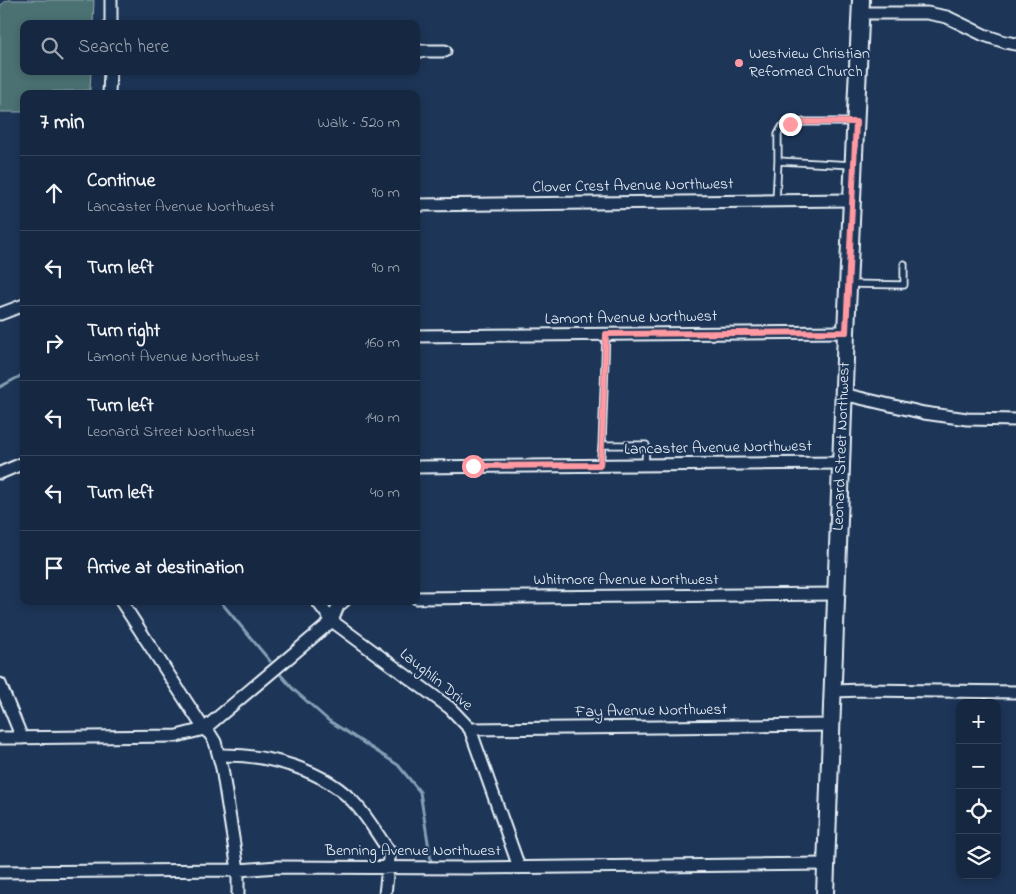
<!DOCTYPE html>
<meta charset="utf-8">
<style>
:root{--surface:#162841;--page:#1f3048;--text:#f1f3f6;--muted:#9ea6b1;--line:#35445a}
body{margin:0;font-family:"Indie Flower",sans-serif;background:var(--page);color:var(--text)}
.controls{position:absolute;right:15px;bottom:15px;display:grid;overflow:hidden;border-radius:10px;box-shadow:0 2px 8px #0003}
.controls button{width:45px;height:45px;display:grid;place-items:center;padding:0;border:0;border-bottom:1px solid var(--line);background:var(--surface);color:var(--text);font:25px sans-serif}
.stop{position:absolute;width:15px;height:15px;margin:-11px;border:4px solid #ff9aa2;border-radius:50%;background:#fff}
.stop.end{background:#ff9aa2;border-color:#fff;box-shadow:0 1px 5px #0008}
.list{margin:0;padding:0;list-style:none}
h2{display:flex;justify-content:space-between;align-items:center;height:65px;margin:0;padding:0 20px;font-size:21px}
h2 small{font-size:16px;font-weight:400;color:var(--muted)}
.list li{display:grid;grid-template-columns:32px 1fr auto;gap:15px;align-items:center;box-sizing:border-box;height:75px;padding:0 20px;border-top:1px solid var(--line)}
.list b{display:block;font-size:19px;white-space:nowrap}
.list p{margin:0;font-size:16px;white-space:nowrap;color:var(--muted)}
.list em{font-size:16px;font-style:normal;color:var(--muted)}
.icon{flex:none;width:28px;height:28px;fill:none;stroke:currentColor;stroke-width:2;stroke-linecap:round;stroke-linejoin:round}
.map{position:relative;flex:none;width:1016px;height:894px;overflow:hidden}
.search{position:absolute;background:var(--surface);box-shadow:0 2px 8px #0003;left:20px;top:20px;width:400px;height:55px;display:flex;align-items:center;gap:12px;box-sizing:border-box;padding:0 18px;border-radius:10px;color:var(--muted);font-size:19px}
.panel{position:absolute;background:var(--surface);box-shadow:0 2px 8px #0003;left:20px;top:90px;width:400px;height:515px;border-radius:10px}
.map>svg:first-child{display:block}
.pitch{fill:#4c7173;stroke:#9ab1b6}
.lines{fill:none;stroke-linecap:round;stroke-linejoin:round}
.stream{stroke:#849fb5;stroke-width:3}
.service-casing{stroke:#e8f1f8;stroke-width:9}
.minor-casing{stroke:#e8f1f8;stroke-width:15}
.secondary-casing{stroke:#e8f1f8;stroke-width:20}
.service{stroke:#1d3557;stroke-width:5.5}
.minor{stroke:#1d3557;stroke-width:11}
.secondary{stroke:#1d3557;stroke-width:16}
.route{stroke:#ff9aa2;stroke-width:6}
.poi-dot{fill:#ff9aa2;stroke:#1d3557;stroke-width:2}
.labels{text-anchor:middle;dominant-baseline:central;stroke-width:4;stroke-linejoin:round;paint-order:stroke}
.poi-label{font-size:16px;fill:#e8f1f8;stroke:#1d3557;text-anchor:start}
.street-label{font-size:16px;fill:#e8f1f8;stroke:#1d3557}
</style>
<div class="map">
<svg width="1016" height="894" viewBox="0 0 1016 894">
<rect width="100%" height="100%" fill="#1d3557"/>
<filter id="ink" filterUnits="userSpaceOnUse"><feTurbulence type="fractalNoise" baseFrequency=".02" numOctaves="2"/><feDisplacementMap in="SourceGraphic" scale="10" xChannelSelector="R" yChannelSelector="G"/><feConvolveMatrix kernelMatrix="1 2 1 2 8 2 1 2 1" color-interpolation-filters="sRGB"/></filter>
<g filter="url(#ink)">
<!-- pitch -->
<path class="pitch" d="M7 0H94L93 24H24V71H91L90 90 35 92 34 94H24V112H0V6Z"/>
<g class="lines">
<!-- stream -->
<path class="stream" d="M0 387 24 374
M220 601 270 661
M280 674 293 689 328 720 398 765 420 792 431 861"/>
<defs>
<path id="service" d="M778 161V134L782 127 804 122H855
M776 201 778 161 853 165
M850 284 904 285V264
M602 445H646L645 465
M600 465 602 445 606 334"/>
<path id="minor" d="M860 13H927L947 17 984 35 1005 42 1016 44
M111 24V0
M416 51H445
M109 94 110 71
M416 205 851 200
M0 314 24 305
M416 336 846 332
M843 394 924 413 967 419 1016 420
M416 467 840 463
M0 473 24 463
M416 598 836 594
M121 601 204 729 210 734 215 742 222 768 238 870V894
M317 601 332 621 450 708 470 729 519 867
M0 684 22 738
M833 691 864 690 1016 692
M470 729 832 725
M0 738 177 736 204 729 332 621 338 606 344 601
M219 755C267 754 326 769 358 807 370 821 379 837 389 851V858L385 894
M0 872 238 870 278 867 470 868 826 864"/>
<g id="secondary">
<path id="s1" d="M825 894 846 332 861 0"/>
</g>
</defs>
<!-- service casing -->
<use href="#service" class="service-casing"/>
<!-- minor casing -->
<use href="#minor" class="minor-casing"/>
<!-- secondary casing -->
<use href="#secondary" class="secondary-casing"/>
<!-- service -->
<use href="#service" class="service"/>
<!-- minor -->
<use href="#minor" class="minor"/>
<!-- secondary -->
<use href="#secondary" class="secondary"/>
</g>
</g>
<g class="lines" filter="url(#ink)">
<!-- route -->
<path class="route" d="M473 466 600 465 602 445 606 334 846 332 856 122H804L790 124"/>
</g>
<!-- markers -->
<circle class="poi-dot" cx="739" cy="63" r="5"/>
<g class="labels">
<!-- poi labels -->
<g class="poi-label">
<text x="749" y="54">Westview Christian<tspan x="749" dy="18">Reformed Church</tspan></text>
</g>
<!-- street labels -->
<g class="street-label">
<text transform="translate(633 186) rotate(-1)">Clover Crest Avenue Northwest</text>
<text transform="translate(631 318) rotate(-1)">Lamont Avenue Northwest</text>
<text stroke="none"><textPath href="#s1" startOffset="448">Leonard Street Northwest</textPath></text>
<text transform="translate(718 448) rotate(-1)">Lancaster Avenue Northwest</text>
<text x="626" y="580">Whitmore Avenue Northwest</text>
<text transform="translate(436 680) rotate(39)">Laughlin Drive</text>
<text transform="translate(651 711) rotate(-1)">Fay Avenue Northwest</text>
<text x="413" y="851">Benning Avenue Northwest</text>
</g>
</g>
</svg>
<div class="controls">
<button>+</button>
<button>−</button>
<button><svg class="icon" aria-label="locate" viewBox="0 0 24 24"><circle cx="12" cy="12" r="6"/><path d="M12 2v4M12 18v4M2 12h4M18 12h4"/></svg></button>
<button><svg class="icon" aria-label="layers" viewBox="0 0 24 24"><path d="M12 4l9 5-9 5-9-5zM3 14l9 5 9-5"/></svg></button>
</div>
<div class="stop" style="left:473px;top:466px"></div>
<div class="stop end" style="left:790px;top:124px"></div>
<div class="search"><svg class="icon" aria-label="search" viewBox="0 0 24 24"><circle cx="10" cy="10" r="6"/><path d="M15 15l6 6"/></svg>Search here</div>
<section class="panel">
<h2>7 min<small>Walk · 520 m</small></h2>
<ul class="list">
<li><svg class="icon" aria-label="ahead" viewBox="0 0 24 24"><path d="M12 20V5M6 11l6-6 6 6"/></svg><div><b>Continue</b><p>Lancaster Avenue Northwest</p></div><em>90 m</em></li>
<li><svg class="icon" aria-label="left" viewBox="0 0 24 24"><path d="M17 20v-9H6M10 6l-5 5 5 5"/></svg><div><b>Turn left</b></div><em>90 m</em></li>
<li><svg class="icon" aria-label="right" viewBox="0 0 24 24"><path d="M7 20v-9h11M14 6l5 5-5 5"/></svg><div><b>Turn right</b><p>Lamont Avenue Northwest</p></div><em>160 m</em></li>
<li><svg class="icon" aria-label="left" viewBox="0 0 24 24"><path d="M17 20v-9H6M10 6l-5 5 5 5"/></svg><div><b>Turn left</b><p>Leonard Street Northwest</p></div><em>140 m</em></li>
<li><svg class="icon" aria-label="left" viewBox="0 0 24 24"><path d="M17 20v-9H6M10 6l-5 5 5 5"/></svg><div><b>Turn left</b></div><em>40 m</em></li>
<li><svg class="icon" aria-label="arrive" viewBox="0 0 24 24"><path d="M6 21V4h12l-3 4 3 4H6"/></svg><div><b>Arrive at destination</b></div></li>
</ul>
</section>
</div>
